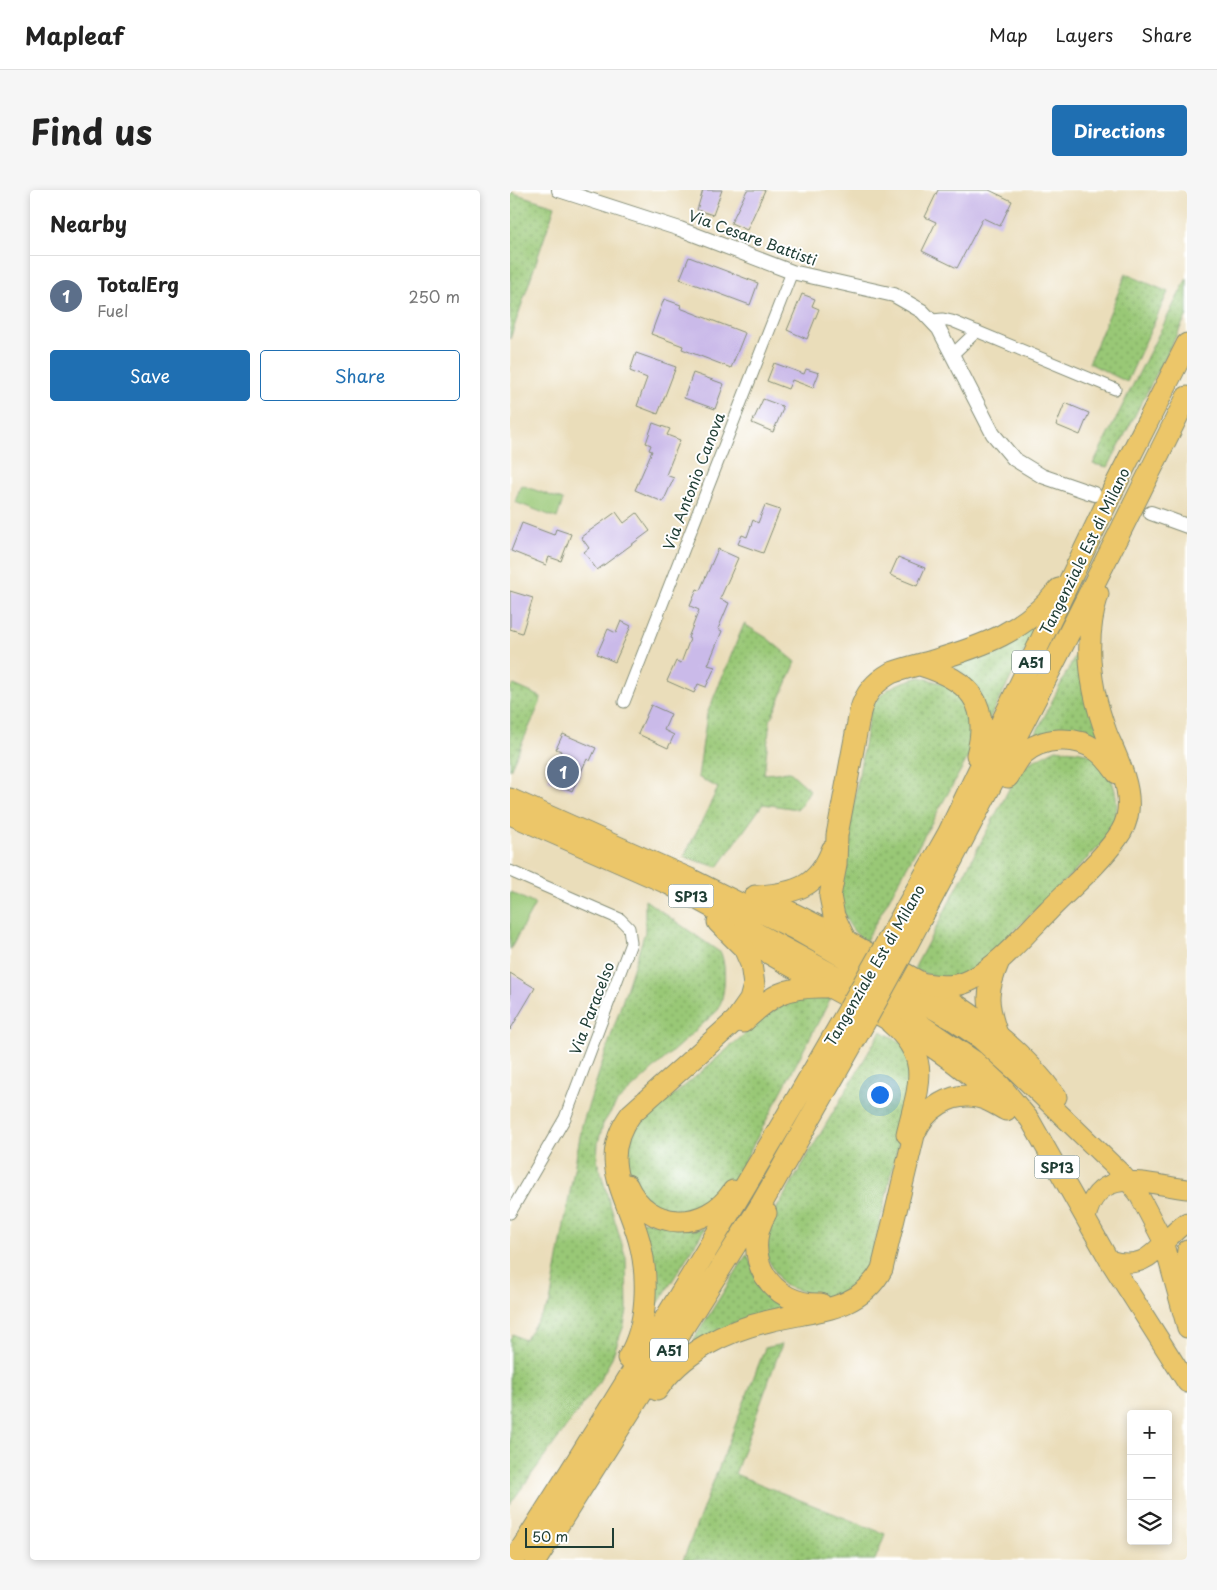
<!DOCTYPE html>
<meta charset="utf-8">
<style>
:root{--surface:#fff;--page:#f6f6f6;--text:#222;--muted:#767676;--line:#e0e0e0;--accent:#1f6fb2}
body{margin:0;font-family:"Playpen Sans",sans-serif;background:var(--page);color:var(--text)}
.controls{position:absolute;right:15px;bottom:15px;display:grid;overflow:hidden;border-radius:5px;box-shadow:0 2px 8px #0003}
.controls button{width:45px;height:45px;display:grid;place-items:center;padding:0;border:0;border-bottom:1px solid var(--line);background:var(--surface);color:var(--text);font:25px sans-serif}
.scale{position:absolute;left:15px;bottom:12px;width:89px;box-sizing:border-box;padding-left:5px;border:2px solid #1f3d34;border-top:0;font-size:14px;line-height:18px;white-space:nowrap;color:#1f3d34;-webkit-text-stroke:4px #fff;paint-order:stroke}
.you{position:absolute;left:369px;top:904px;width:18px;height:18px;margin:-12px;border:4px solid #fff;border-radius:50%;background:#1a73e8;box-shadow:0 0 0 8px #1a73e833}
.badge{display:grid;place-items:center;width:32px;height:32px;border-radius:50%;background:var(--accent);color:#fff;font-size:16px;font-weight:700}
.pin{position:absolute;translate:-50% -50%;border:2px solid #fff;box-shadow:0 1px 5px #0006}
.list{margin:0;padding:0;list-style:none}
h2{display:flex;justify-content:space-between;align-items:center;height:65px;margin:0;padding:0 20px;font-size:21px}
h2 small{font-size:16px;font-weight:400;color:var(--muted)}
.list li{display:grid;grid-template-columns:32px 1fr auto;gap:15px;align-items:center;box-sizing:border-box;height:80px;padding:0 20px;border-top:1px solid var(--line)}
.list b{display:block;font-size:19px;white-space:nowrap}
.list p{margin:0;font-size:16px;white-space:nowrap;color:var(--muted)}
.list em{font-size:16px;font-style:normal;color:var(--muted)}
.actions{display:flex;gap:10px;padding:15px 20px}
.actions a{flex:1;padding:11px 0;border:1px solid var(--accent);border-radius:5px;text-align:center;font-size:18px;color:var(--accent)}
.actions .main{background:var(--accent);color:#fff}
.icon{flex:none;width:28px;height:28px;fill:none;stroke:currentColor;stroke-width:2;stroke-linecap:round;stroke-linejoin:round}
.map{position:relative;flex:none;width:677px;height:1370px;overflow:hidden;border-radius:5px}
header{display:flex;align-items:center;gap:30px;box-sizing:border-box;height:70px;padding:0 25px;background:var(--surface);border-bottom:1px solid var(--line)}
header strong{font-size:24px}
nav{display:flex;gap:28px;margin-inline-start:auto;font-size:18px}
.intro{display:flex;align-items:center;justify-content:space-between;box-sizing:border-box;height:120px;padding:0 30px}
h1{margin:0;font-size:35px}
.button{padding:12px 22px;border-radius:5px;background:var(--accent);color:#fff;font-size:18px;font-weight:700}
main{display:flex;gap:30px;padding:0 30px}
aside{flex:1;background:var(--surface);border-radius:5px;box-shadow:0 2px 8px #0003}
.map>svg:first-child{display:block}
.grass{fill:url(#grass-dots);stroke:#5c8255}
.garden{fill:#99c876;stroke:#5c8255}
.building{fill:#cabae9}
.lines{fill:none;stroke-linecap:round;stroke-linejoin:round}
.minor-casing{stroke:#848d77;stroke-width:13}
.tertiary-casing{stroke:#848d77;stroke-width:16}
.primary-casing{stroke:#848d77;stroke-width:21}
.motorway-casing{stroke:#848d77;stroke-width:23}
.minor{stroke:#fff;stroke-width:11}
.tertiary{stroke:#fff;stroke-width:14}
.primary{stroke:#ecc669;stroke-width:19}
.motorway{stroke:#ecc669;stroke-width:21}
.motorway-bridge-casing{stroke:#848d77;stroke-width:23;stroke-linecap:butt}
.motorway-bridge{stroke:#ecc669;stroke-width:21}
.labels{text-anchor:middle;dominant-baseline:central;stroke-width:4;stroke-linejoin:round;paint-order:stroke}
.shield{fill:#fff;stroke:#627771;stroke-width:1}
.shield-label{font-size:14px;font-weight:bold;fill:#1f3d34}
.street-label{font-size:15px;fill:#1f3d34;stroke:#fff}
</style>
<header>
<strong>Mapleaf</strong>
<nav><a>Map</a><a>Layers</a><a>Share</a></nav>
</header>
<div class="intro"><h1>Find us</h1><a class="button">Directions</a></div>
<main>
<aside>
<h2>Nearby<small></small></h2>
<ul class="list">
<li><span class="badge" style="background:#5c6f8a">1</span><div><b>TotalErg</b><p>Fuel</p></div><em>250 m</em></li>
</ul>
<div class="actions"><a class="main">Save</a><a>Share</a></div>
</aside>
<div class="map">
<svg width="677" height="1370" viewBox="0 0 677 1370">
<defs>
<pattern id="grass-dots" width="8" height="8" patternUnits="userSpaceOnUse" patternTransform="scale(1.25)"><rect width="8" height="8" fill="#99c876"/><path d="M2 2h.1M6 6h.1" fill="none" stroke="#7ca462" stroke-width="1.8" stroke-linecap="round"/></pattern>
</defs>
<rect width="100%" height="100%" fill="#fff"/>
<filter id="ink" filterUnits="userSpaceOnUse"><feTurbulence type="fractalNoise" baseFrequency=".02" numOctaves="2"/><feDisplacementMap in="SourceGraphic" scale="10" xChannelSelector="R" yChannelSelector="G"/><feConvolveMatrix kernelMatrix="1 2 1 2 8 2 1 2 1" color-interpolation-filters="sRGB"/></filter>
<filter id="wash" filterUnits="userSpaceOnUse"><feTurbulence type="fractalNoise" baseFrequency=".0096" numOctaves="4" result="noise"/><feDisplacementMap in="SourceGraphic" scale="20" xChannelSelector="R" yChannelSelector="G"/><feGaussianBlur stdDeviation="1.12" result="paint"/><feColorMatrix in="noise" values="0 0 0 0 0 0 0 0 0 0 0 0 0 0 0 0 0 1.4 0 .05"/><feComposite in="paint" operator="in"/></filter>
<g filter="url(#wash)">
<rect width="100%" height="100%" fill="#eaddba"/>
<!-- grass -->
<path class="grass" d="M0 2 45 16 0 149Z
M616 84 658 102 617 192 579 173Z
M677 88V125L598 277 583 274Z
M523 432 528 436 478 531C469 512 461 482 439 476Z
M234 434 257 448 286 472 260 531 254 584 280 582 300 600 288 619 253 614 208 677 174 667 208 598 188 587 197 524Z
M572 452 590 549 525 545Z
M410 487 438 495 463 519 462 560 355 752C336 736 332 723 329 699L360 521C373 498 385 494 410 487Z
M4 495 31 507 30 513 0 580V498Z
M546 559C558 561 573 560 584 567 602 578 611 611 605 630 604 636 600 642 598 648L466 778C440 792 431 791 404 779L507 584 517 574Z
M135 710 211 763C217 779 215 805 208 820L107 912 93 934 88 953 87 970 116 1068 117 1120 114 1135 101 1170 87 1195 0 1314V1149L3 1144 14 1150 40 1113 72 935 135 742Z
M303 806 321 808 223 993 183 1024 144 1018 120 990 117 972 119 955 126 938 258 824 282 810Z
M371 841 391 852 398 863 400 903 361 1071C332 1118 319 1111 273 1095L257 1068 258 1033Z
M135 1031 186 1040 195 1038 138 1130 130 1032Z
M237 1064 245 1083 280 1119 185 1152 184 1149Z
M272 1154 225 1284 375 1344 365 1370H173L255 1158Z"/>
<!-- garden -->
<path class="garden" d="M11 295 53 310 47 328 5 312Z
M0 702 25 714 0 760Z"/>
<g id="blocks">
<!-- building -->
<path class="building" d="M193 0H212L203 25 187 20Z
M237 0H255L237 40 221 33Z
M428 0H479L502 11 490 36 473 28 447 78 412 61 426 32 415 27Z
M179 67 248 93 240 115 170 89Z
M292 104 305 109 302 116 309 119 297 149 277 140Z
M154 109 171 115 170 118 235 143 221 178 172 159 173 156 141 144Z
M126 163 166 177 148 224 127 216 137 188 120 181Z
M264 173 294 184 296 179 309 183 303 198 282 190 278 199 257 191Z
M183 183 214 194 205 219 174 208Z
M253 209 272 216 273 219 263 242 242 233Z
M555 213 579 223 570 245 546 235Z
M143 233 160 239 157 245 170 250 156 285 164 288 153 312 125 300 142 261 139 260 141 255 136 253Z
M255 315 270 320 253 363 228 354 232 345 237 347 243 330 248 333Z
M106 322 114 333 127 323 140 341 87 380 74 362 79 358 71 347Z
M12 333 44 345 46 339 61 344 51 371 39 367 36 375 1 361Z
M208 359 228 368 210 409 219 413 208 439 212 441 198 475 205 477 196 497 188 494 184 503 157 491 166 471 171 473 180 449 178 448 189 420 180 416 187 399 190 400Z
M388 367 415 378 407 396 380 385Z
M0 401 23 408 12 443 0 439Z
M111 431 121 436 105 472 87 464 98 439 106 443Z
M141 515 161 524 154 540 164 545 158 558 128 544Z
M53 544 86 558 80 571 77 569 62 601 38 590 51 561 46 559Z
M0 783 25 798 0 840Z"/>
</g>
</g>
<g filter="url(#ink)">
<use href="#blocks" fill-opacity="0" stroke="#848d77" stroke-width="1"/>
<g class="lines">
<defs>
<path id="minor" d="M422 130 433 129 442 131 605 199
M442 165 467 141
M114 512 282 82
M0 681 110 729 119 738 121 753 55 928 0 1023"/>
<path id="tertiary" d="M49 0 170 39 282 82 384 105 412 121 429 139 483 244 504 269 532 286 584 304
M641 323 677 336"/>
<path id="primary" d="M0 608 180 688 285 740 442 830 470 849 509 884 611 983 628 1003 653 1051 677 1138
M0 625 159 695 390 820 464 870 491 895 520 930 599 1070 677 1193
M245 705C280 719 314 738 347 756 420 796 498 837 547 907
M224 743C311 800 421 840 492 916
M576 1028C588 974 636 994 677 999
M599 1070C642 1083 646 1053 677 1032
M675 1103 674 1081 677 1060"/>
<path id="motorway" d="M410 475C459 490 481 512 467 565
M498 587C503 579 507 570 513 564 532 547 566 545 586 560 595 566 601 575 607 583
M249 706C286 703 308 697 322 660
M336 751 324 726 320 706 326 675 327 645 350 522C355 503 365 492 381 483 395 478 408 475 422 471 473 456 514 442 549 399
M373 759 438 644 603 300 677 154
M390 768C489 583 584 396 677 207
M416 794C432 796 446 798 461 790 490 775 514 745 537 722 560 698 587 676 607 648 613 640 617 631 618 621 621 595 607 568 597 545 580 500 573 451 588 404
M233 832C262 805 275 796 315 797
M381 833C423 869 408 897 397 944
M487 844C476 812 476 802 489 771
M117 995C138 1042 196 1042 223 1001
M256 1023C230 1067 261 1116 311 1114
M118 1168C138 1136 139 1086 129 1050 116 1003 87 970 121 924L226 830 240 810 244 795 241 774 234 758 208 732
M147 1200C172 1162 216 1141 259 1131 302 1120 349 1123 372 1079L404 945C414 919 442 900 471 908 480 910 488 916 496 920
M4 1370C120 1189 232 1005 339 819
M26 1370 252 1013 357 828"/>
</defs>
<!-- minor casing -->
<use href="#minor" class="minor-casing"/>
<!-- tertiary casing -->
<use href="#tertiary" class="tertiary-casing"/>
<!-- primary casing -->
<use href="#primary" class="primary-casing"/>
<!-- motorway casing -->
<use href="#motorway" class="motorway-casing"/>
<!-- minor -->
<use href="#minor" class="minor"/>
<!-- tertiary -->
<use href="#tertiary" class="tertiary"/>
<!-- primary -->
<use href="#primary" class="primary"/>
<!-- motorway -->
<use href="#motorway" class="motorway"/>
<defs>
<path id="motorway-bridge" d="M339 819 373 759
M357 828 390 768"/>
</defs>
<!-- motorway-bridge casing -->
<use href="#motorway-bridge" class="motorway-bridge-casing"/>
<!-- motorway-bridge -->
<use href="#motorway-bridge" class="motorway-bridge"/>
</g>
</g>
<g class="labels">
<!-- shield labels -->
<g class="shield">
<rect x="502" y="460.5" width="38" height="23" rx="4"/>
<rect x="158.5" y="694.5" width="45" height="23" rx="4"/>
<rect x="524.5" y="965.5" width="45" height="23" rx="4"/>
<rect x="140" y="1148.5" width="38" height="23" rx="4"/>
</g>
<g class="shield-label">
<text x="521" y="472">A51</text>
<text x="181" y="706">SP13</text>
<text x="547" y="977">SP13</text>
<text x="159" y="1160">A51</text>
</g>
<!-- street labels -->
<g class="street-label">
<text transform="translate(243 47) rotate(20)">Via Cesare Battisti</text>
<text transform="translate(183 291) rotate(-69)">Via Antonio Canova</text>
<text transform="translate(574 361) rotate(-64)">Tangenziale Est di Milano</text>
<text transform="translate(364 775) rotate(-60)">Tangenziale Est di Milano</text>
<text transform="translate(81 818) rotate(-69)">Via Paracelso</text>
</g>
</g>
</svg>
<div class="controls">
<button>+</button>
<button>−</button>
<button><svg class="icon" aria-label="layers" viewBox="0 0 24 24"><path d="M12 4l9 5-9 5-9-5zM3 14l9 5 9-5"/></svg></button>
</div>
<div class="scale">50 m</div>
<div class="you"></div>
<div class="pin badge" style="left:53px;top:582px;background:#5c6f8a">1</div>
</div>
</main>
